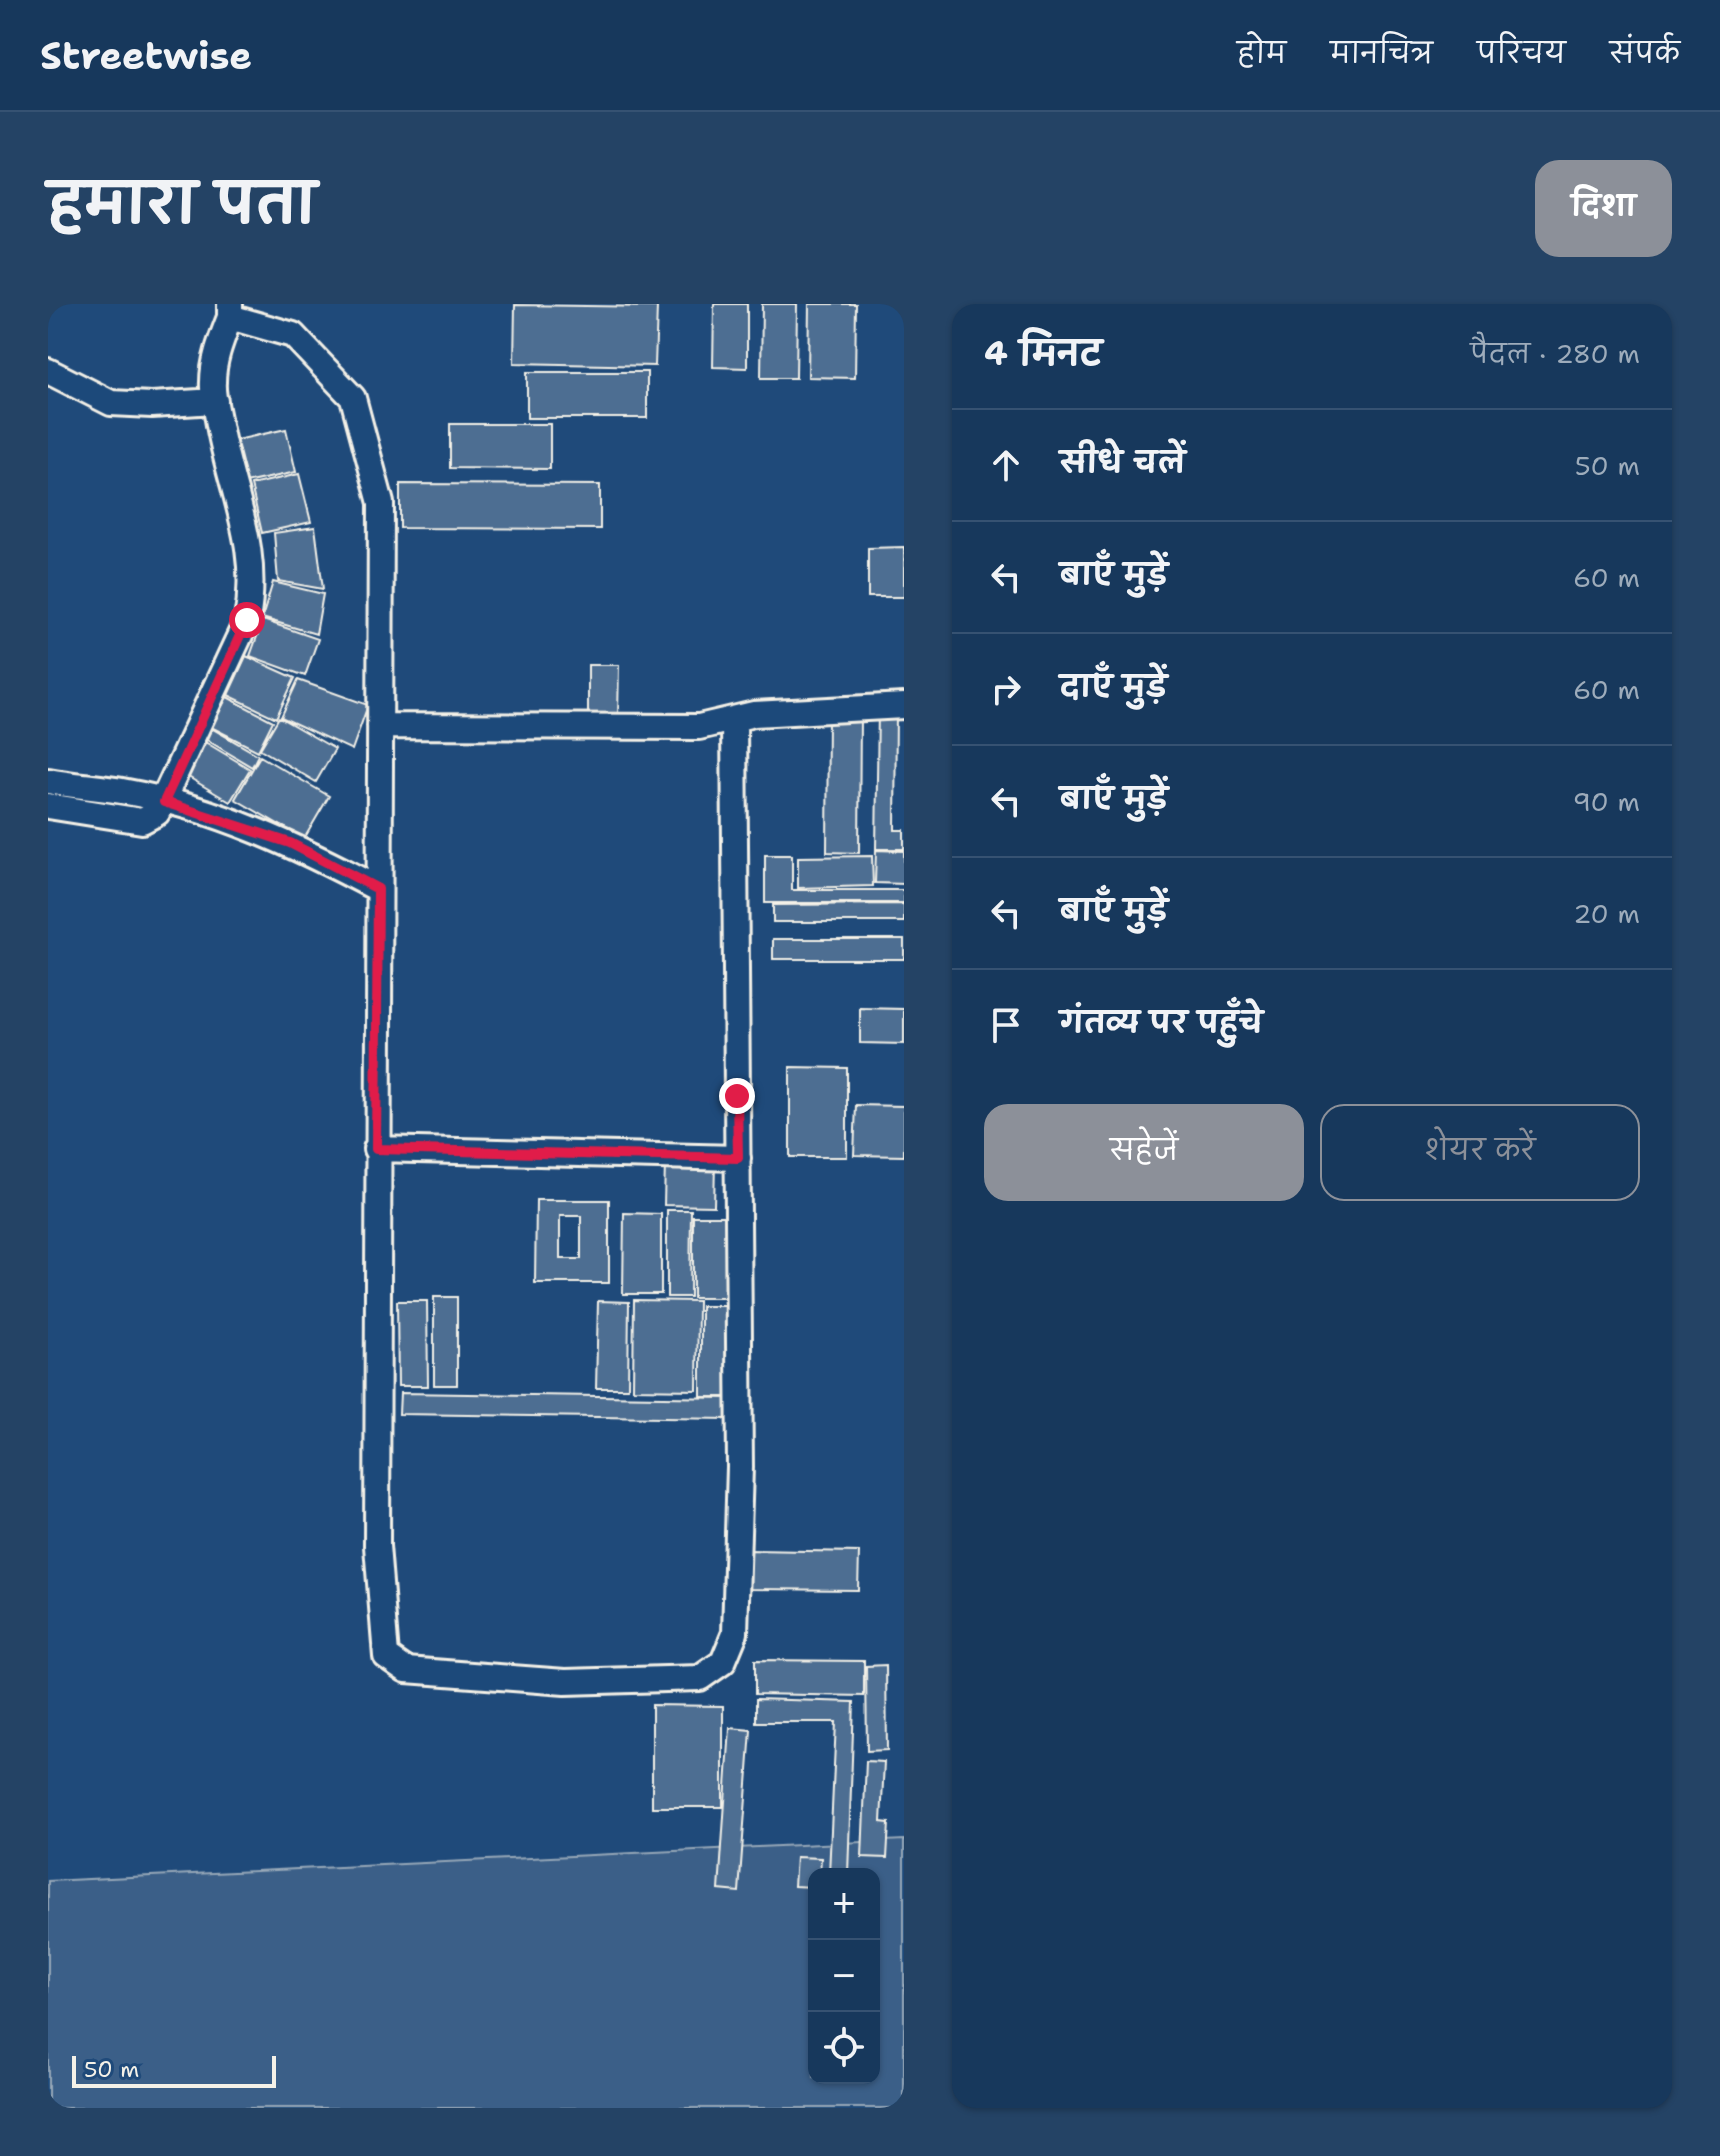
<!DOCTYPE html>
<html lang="hi">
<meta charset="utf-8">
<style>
:root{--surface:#17385c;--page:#244365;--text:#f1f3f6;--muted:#9eacbb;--line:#365272;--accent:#8c9099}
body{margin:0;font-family:"Shantell Sans","Playpen Sans Deva",sans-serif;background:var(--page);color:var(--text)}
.controls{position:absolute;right:24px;bottom:24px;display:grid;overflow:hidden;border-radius:16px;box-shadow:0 2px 6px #0004}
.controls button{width:72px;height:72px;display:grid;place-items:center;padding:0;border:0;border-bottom:2px solid var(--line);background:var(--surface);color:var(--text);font:40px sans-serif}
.scale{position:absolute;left:24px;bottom:20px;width:204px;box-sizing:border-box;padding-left:8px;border:4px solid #f4f1e8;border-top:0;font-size:22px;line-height:28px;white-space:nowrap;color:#f4f1e8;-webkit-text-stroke:6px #1f4a7a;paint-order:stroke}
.stop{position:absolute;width:24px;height:24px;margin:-18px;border:6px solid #e11d48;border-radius:50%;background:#fff}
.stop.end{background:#e11d48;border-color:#fff;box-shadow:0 2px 8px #0008}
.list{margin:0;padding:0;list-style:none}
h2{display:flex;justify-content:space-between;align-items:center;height:104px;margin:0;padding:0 32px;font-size:34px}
h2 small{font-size:26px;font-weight:400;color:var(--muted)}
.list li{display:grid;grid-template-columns:52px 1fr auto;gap:24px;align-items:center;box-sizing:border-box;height:112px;padding:0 32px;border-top:2px solid var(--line)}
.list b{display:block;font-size:30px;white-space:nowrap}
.list em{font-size:26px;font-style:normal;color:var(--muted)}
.actions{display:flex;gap:16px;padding:24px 32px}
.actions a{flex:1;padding:18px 0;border:2px solid var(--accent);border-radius:24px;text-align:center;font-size:28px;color:var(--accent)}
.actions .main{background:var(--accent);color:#fff}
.icon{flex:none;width:44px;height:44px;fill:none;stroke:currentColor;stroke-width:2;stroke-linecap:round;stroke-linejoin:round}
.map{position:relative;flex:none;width:856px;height:1804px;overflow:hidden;border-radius:24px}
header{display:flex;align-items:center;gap:48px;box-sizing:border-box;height:112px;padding:0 40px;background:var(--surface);border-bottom:2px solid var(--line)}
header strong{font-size:38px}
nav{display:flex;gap:44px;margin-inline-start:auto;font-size:28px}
.intro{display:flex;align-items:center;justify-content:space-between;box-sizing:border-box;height:192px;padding:0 48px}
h1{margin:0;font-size:56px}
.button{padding:20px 36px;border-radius:24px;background:var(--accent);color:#fff;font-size:28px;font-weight:700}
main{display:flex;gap:48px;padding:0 48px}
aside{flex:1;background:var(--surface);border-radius:24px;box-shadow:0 2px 6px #0004}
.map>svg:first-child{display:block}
.green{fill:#3a5f88;stroke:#97a8b8;stroke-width:2;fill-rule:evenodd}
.building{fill:#4d6e92;stroke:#f4f1e8;stroke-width:2;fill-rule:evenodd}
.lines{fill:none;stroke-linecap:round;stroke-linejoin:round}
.street-casing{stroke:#f4f1e8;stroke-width:30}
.street{stroke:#1f4a7a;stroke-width:24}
.route{stroke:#e11d48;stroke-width:10}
</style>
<header>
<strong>Streetwise</strong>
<nav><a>होम</a><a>मानचित्र</a><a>परिचय</a><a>संपर्क</a></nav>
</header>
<div class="intro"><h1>हमारा पता</h1><a class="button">दिशा</a></div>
<main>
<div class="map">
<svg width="856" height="1804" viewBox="0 0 856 1804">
<rect width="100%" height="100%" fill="#1f4a7a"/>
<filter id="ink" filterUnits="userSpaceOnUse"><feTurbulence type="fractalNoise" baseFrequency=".0125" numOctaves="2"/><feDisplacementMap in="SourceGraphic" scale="16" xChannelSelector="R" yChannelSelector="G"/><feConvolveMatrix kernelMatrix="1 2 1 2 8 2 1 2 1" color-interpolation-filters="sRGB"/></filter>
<g filter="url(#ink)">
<!-- green -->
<path class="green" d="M856 1536V1804H0V1577ZM766 1570H826V1774H766Z"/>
<!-- building -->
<path class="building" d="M666 0H699V64L665 63Z
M714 0H749L748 74H713Z
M761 0H808L807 74 760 73Z
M467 1 609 3 607 62 466 59Z
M479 68H599V114H479Z
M402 120H502V165L402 164Z
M238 125 248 168 193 180 184 137Z
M251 170 263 218 214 229 203 181Z
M352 180 552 181V225L352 224Z
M267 223 275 285 230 277 226 229Z
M856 243V293H820V244Z
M225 278 275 290 268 330 214 314Z
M215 316 270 335 257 372 202 352Z
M198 352 247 374 228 414 180 391Z
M540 361H571L570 414H540Z
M250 376 320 401 304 446 233 413Z
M179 393 225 417 210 447 163 423Z
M830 405H848L847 526H856V545H828Z
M780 411H812L811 549 779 548Z
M231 413 287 445 268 478 212 445Z
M163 424 210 451 204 463 157 435Z
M157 438 202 465 182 498 137 471Z
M212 452 281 492 256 535 187 495Z
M828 546 856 547V580L827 579Z
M717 551H744V586H856V599H717Z
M824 552 825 582 750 584V553Z
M856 600V618H725V601Z
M725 635H856V655H725Z
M812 704 856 705V740L812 739Z
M742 763 799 764V853H742Z
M808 801 856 802V852L806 851Z
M617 858 667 859 666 902 616 901Z
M488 896H561V979H487ZM512 912H533V955H512Z
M619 906H643L642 993H619Z
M576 909 613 910V990H575Z
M645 912H681L680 994H645Z
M386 993H409V1081H386Z
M586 996 650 997 649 1086 585 1085Z
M349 997H379L380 1082H350Z
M550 997 581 998 580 1084H548Z
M653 1002H687V1093H653Z
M352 1089 680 1094V1115L351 1110Z
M699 1246 811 1248 810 1286 699 1285Z
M707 1356 816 1357V1392L707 1390Z
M838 1361 839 1446 819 1447 818 1362Z
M708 1395 806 1398 800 1570H781L788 1418H708Z
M604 1401 675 1402V1503H604Z
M682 1424 703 1426 691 1588 671 1586Z
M818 1457 836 1458 833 1518 841 1519 839 1554 814 1553Z
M748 1553 773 1554 772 1570H766V1583L746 1582Z"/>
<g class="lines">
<defs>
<path id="street" d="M182 0V13L245 31 305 94 333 199 329 1242 338 1352 358 1366 517 1378 652 1374 675 1358 687 1329 692 1163 686 415
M0 67 63 99 104 101 167 97
M332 422 651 423 706 410 856 402
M0 477C26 482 53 483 79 488 168 504 251 543 330 585
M0 502 94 517 109 509 199 316C213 241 182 188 170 115 168 104 164 90 165 78 165 55 174 34 182 13
M328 845 690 854"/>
</defs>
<!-- street casing -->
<use href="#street" class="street-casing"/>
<!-- street -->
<use href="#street" class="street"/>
</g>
</g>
<g class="lines" filter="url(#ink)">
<!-- route -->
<path class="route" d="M199 316 116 498 242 539 330 585 328 845 690 854 689 792"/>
</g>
</svg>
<div class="controls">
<button>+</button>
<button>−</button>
<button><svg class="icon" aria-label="locate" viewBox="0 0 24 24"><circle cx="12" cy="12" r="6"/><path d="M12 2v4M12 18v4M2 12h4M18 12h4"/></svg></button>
</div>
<div class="scale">50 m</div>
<div class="stop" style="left:199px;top:316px"></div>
<div class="stop end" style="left:689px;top:792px"></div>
</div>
<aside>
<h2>4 मिनट<small>पैदल · 280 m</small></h2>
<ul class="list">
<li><svg class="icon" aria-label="ahead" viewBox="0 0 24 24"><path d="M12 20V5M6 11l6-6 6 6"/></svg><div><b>सीधे चलें</b></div><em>50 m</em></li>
<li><svg class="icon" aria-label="left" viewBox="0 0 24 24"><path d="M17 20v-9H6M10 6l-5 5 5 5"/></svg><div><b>बाएँ मुड़ें</b></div><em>60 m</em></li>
<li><svg class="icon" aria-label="right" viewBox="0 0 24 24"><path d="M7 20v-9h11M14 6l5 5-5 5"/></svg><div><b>दाएँ मुड़ें</b></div><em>60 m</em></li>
<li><svg class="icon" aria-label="left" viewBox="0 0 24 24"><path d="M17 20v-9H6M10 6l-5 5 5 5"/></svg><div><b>बाएँ मुड़ें</b></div><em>90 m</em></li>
<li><svg class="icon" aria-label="left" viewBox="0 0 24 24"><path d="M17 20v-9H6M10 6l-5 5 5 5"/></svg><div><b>बाएँ मुड़ें</b></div><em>20 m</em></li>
<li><svg class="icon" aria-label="arrive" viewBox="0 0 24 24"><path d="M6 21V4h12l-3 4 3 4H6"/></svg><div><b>गंतव्य पर पहुँचे</b></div></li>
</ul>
<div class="actions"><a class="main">सहेजें</a><a>शेयर करें</a></div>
</aside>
</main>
